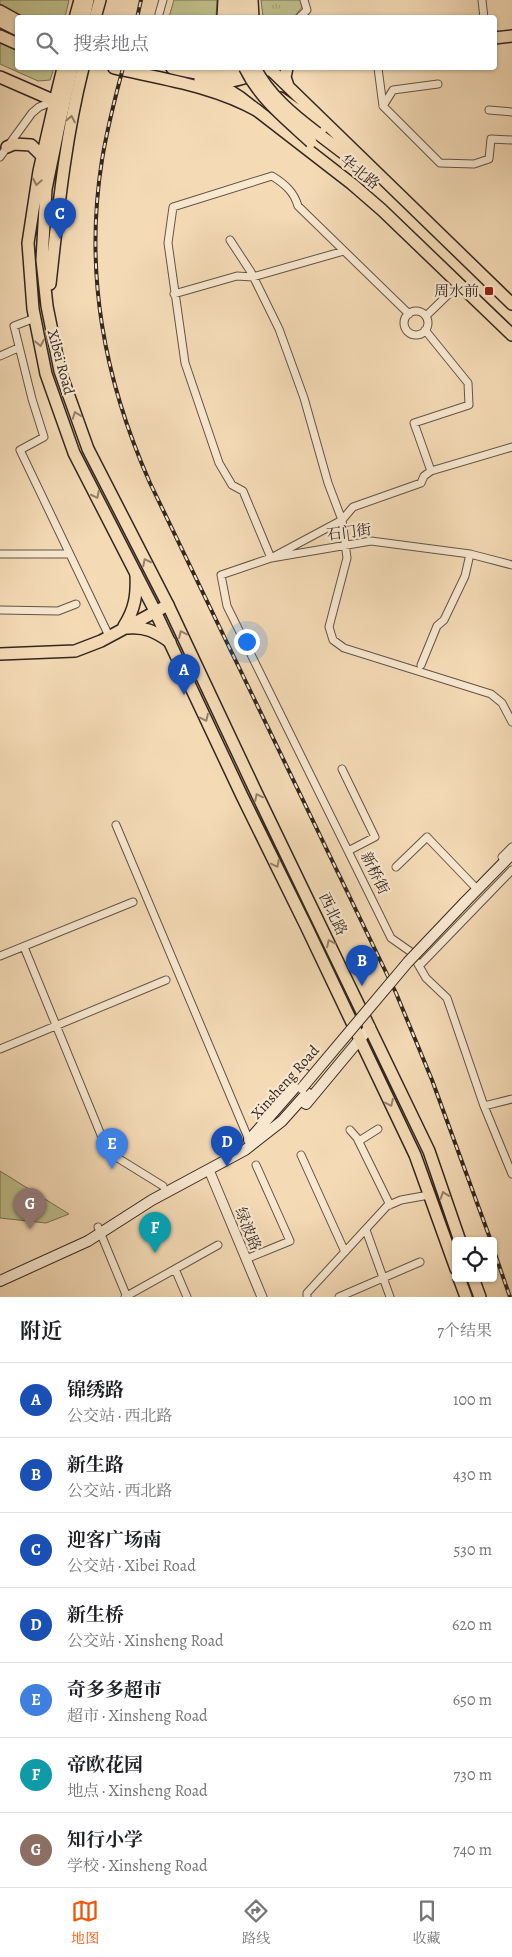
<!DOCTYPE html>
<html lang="zh">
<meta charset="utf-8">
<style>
:root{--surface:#fff;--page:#f2f2f2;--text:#202124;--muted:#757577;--line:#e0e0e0;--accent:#ea580c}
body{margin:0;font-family:Alegreya,"Noto Serif SC",serif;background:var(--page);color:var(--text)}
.controls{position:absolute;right:15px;bottom:15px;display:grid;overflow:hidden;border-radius:5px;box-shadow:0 1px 4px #0004}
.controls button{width:45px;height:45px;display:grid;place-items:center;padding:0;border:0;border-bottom:1px solid var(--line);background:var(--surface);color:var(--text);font:25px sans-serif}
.you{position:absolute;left:246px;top:641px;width:18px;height:18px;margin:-12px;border:4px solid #fff;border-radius:50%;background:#1a73e8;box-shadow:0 0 0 8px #1a73e833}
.badge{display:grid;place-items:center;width:32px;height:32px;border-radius:50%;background:var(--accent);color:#fff;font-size:16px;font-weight:700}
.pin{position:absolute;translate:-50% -41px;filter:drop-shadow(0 1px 2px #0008)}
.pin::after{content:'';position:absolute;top:26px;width:18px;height:15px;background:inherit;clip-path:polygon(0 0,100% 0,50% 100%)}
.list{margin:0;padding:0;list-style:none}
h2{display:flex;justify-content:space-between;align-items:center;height:65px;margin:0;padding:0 20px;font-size:21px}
h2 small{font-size:16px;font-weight:400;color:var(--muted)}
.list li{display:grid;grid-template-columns:32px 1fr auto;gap:15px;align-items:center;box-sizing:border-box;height:75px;padding:0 20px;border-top:1px solid var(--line)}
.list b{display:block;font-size:19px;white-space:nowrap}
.list p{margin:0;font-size:16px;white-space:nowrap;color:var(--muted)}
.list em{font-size:16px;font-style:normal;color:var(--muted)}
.icon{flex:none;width:28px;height:28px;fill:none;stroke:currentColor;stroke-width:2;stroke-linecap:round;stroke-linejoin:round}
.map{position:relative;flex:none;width:512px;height:1297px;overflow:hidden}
.search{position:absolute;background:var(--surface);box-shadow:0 1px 4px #0004;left:15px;right:15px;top:15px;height:55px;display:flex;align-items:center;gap:12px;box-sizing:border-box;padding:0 18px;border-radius:5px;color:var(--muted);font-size:19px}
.sheet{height:590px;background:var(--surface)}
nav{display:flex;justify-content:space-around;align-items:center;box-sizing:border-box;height:70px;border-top:1px solid var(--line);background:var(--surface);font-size:14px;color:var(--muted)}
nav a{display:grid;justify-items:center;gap:2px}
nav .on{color:var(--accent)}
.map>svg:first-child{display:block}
.grass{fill:#bfbf8c;stroke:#7a7256}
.park{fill:url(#park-tufts);stroke:#7a7256}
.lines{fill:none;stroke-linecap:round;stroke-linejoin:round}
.minor-casing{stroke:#645346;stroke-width:9}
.tertiary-casing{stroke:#645346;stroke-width:11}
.secondary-casing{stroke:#342620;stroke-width:12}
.primary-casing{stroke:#342620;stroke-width:14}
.trunk-casing{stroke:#342620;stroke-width:14}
.minor{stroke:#f8e8d0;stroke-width:7}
.tertiary{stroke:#f8e8d0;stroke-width:9}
.secondary{stroke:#f8e8d0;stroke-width:10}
.primary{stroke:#f4dbb6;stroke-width:11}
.trunk{stroke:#f4dbb6;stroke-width:11}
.rail-casing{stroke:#342620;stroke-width:4}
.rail{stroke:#f8e8d0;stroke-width:2;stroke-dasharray:5.5;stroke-linecap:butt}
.secondary-bridge-casing{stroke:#342620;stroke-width:12;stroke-linecap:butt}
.primary-bridge-casing{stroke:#342620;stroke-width:14;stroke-linecap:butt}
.secondary-bridge{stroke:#f8e8d0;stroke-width:10}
.primary-bridge{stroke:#f4dbb6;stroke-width:11}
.oneway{stroke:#94806b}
.poi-dot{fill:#8f2418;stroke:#f8e8d0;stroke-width:2}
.labels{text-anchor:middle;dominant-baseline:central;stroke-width:4.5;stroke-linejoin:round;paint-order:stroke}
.street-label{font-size:15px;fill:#342620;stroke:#f8e8d0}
.poi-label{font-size:15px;fill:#342620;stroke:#f8e8d0;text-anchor:end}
</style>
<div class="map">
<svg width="512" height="1297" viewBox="0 0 512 1297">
<defs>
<pattern id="park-tufts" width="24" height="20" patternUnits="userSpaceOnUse" patternTransform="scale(1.25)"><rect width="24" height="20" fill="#bfbf8c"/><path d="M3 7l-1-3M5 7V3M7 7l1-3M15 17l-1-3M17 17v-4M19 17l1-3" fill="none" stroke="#a5a478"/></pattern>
</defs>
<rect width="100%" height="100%" fill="#f4dbb6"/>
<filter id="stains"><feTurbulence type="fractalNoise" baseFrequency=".004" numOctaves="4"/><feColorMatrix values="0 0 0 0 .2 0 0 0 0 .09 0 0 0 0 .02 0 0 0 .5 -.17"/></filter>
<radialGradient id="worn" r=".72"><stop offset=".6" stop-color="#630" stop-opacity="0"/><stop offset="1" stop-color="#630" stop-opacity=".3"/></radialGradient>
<!-- grass -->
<path class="grass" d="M0 0H69L65 17 18 18 0 8Z
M174 0H217L216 17H169Z
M0 43 17 49 18 68H54L50 80 38 81 0 64Z
M0 1171 69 1214 46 1223 0 1218Z"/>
<!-- park -->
<path class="park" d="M261 0H300L303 6 294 17H263Z"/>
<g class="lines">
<defs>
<path id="minor" d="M482 0 484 18
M159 14 163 0
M299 18 307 10 304 0
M378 68 383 106 440 163 474 164 489 159 491 139 512 140
M383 106 393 90 438 84
M489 110 512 112
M0 157 32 113 39 107 54 101
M230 240 251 272 279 329 304 398 328 483 342 520 347 558 329 627 333 640 344 648 491 694 502 703 512 722
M174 294 237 276 253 277 344 251
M404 323a12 12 0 1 1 24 0a12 12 0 1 1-24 0Z
M409 314 298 206C294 192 285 184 272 176L173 207 168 243 185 363 219 463 232 485 243 491 271 558 342 520 353 507 421 483 424 476 431 471 512 447
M426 316 459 284
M35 318 14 326 32 399 44 437 20 450 109 636
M425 330 468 383 469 405 414 423 431 471
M0 356 18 348
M0 554H69
M512 565 470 554 371 541 271 558 221 575 227 606 391 938 411 952 426 978 447 998 484 1106 512 1174
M0 610 58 611 76 604
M421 665 437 626 444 620 465 576 470 554
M342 769 375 837 348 851
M116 825 249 1140
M502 857 512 847
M396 867 427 837 474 886
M24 947 108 1152 163 1186
M0 956 133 902
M419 966 512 870
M0 1049 166 980
M484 1106 512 1099
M350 1130 357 1138 390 1205
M359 1141 378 1129
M301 1155 345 1252
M98 1227 127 1297
M366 1230 390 1297
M246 1259 290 1241 256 1165
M175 1269 187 1297
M125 1297 218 1245
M307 1297V1293L387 1206 401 1200 429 1195
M339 1297 420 1262"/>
<path id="tertiary" d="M209 1170 262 1297"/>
<path id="secondary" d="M465 902 512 854
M306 1104 370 1027
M249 1140 306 1075
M0 1281 88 1241 152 1200 245 1150 282 1121 307 1093"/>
<path id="primary" d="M233 0V18
M243 0V18
M75 18 80 0
M84 18 88 0
M494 38 512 36
M274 68 270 69 512 304
M287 68 285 77 288 86
M211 83 230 91 241 98 352 184 382 210 512 335
M280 98 322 128
M55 101 63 68
M60 121 72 68
M317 133 363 168
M124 626C135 609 137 595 136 574
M127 628C145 626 156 632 170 642
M0 654 75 651 101 641 168 605"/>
<path id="trunk" d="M252 0 253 18
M0 11 18 21
M95 18 100 0
M223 18 224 0
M0 21 18 30
M0 36 18 44
M114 68C163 79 214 86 258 111
M172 68C204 75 215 79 247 68
M0 77 55 101 39 171 28 243 33 309 46 374 74 453 154 609 242 796 306 926 415 1155 456 1269
M200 80C226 86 245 78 270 69L268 68
M56 102 60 121 46 189 42 260 47 306 60 371 88 449 168 605 256 792 429 1151 460 1241
M7 147 14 144 31 145 42 156
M50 284C58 212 65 139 83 68
M459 1278 466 1297
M473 1278 480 1297"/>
</defs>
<!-- minor casing -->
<use href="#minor" class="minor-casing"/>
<!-- tertiary casing -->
<use href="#tertiary" class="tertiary-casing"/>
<!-- secondary casing -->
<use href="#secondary" class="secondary-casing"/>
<!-- primary casing -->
<use href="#primary" class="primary-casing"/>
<!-- trunk casing -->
<use href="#trunk" class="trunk-casing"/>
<!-- minor -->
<use href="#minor" class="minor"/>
<!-- tertiary -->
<use href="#tertiary" class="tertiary"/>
<!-- secondary -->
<use href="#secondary" class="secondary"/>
<!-- primary -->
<use href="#primary" class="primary"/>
<!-- trunk -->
<use href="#trunk" class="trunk"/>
<defs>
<path id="rail" d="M137 18 141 0
M123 68C115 98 107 129 102 160 84 273 104 379 150 483L396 993 432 1080 491 1241
M493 1248 510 1297"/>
</defs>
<!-- rail casing -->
<use href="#rail" class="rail-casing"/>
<!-- rail -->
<use href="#rail" class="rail"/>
<defs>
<path id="secondary-bridge" d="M302 1088 408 962 465 902"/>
<path id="primary-bridge" d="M245 68C260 99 286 119 311 142
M255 68C269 95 292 114 317 133"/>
</defs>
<!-- secondary-bridge casing -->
<use href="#secondary-bridge" class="secondary-bridge-casing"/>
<!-- primary-bridge casing -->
<use href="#primary-bridge" class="primary-bridge-casing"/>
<!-- secondary-bridge -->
<use href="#secondary-bridge" class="secondary-bridge"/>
<!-- primary-bridge -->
<use href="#primary-bridge" class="primary-bridge"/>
</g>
<!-- one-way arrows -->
<defs><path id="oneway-chevron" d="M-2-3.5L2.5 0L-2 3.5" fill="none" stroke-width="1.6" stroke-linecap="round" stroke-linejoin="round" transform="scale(1.25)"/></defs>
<g class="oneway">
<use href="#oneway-chevron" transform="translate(71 119) rotate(-79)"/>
<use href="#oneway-chevron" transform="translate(37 182) rotate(100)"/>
<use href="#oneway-chevron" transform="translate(40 343) rotate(79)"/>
<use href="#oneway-chevron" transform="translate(76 415) rotate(-110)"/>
<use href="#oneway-chevron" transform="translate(96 495) rotate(63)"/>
<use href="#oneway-chevron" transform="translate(146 562) rotate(-117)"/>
<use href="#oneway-chevron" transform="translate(182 634) rotate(-115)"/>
<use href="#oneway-chevron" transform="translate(205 718) rotate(65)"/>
<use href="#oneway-chevron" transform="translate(258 797) rotate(-116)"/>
<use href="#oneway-chevron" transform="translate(276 864) rotate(64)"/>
<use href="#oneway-chevron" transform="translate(330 943) rotate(-115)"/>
<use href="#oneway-chevron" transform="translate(390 1103) rotate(65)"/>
<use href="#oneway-chevron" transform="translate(444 1195) rotate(-109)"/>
</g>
<!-- markers -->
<rect class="poi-dot" x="484" y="286" width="10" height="10" rx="2.5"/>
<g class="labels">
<!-- street labels -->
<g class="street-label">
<text transform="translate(360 172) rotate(39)">华北路</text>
<text transform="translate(61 362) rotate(75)">Xibei Road</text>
<text transform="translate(349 532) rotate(-7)">石门街</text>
<text transform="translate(375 873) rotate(64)">新桥街</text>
<text transform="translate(333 914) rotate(64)">西北路</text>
<text transform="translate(285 1082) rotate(-48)">Xinsheng Road</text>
<text transform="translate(248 1229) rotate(68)">绿波路</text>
</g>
<!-- poi labels -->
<g class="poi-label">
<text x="479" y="291">周水前</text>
</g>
</g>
<rect width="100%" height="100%" filter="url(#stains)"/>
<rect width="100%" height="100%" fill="url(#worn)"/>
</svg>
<div class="controls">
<button><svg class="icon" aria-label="locate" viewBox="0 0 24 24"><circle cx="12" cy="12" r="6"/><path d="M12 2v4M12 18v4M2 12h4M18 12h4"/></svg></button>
</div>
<div class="you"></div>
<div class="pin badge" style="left:184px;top:695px;background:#1a4fb4">A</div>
<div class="pin badge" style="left:362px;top:986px;background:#1a4fb4">B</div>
<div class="pin badge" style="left:60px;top:239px;background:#1a4fb4">C</div>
<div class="pin badge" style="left:227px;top:1167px;background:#1a4fb4">D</div>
<div class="pin badge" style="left:112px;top:1169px;background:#3f7fe0">E</div>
<div class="pin badge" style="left:155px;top:1253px;background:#0f9aa8">F</div>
<div class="pin badge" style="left:30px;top:1229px;background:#8d6e63">G</div>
<div class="search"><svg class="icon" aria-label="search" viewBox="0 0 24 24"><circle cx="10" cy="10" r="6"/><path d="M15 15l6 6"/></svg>搜索地点</div>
</div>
<section class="sheet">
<h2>附近<small>7个结果</small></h2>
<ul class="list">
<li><span class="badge" style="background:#1a4fb4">A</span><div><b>锦绣路</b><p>公交站 · 西北路</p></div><em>100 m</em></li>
<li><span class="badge" style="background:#1a4fb4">B</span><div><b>新生路</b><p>公交站 · 西北路</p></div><em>430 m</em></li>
<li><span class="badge" style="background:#1a4fb4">C</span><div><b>迎客广场南</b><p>公交站 · Xibei Road</p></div><em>530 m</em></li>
<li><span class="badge" style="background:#1a4fb4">D</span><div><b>新生桥</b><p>公交站 · Xinsheng Road</p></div><em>620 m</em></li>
<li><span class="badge" style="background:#3f7fe0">E</span><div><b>奇多多超市</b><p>超市 · Xinsheng Road</p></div><em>650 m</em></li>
<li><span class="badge" style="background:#0f9aa8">F</span><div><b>帝欧花园</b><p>地点 · Xinsheng Road</p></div><em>730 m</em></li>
<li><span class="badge" style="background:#8d6e63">G</span><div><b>知行小学</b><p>学校 · Xinsheng Road</p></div><em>740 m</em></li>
</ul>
</section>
<nav>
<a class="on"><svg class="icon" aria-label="map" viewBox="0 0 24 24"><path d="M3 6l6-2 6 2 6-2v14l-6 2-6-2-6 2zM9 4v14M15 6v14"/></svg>地图</a>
<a><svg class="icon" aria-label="directions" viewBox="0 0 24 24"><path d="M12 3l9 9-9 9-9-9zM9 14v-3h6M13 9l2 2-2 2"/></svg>路线</a>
<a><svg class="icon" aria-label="saved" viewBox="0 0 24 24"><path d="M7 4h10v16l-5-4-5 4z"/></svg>收藏</a>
</nav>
